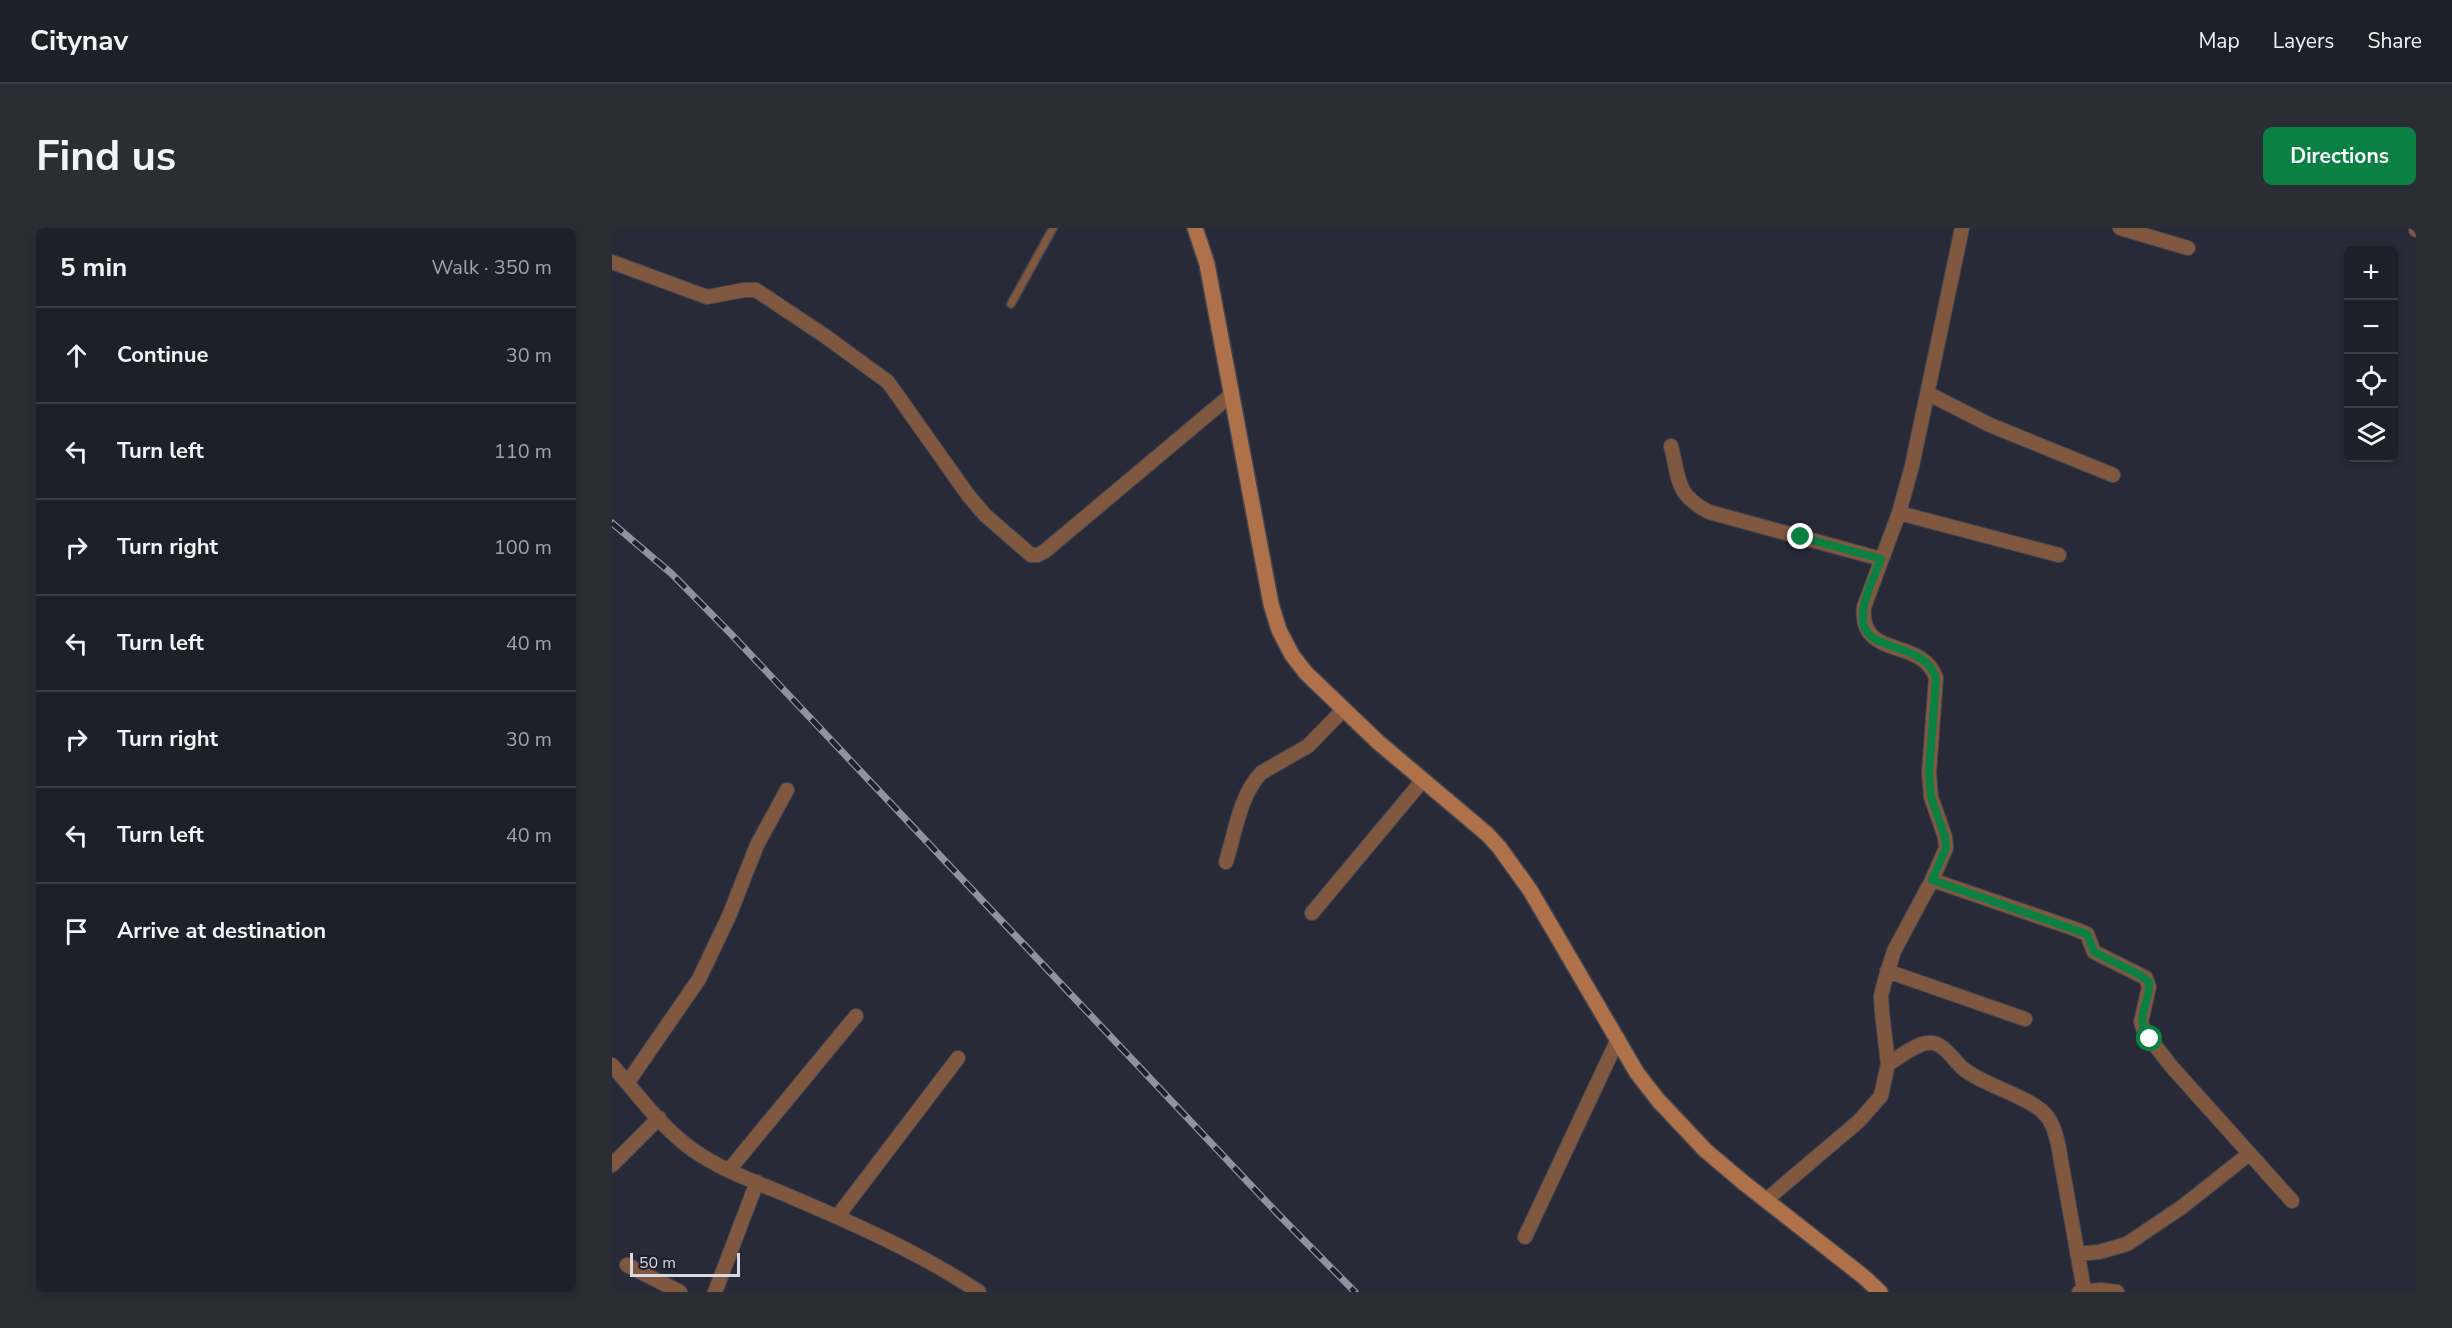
<!DOCTYPE html>
<meta charset="utf-8">
<style>
:root{--surface:#1e2029;--page:#2b2d35;--text:#f1f3f6;--muted:#a1a3a8;--line:#3c3e46;--accent:#0b8043}
body{margin:0;font-family:"Nunito Sans",sans-serif;background:var(--page);color:var(--text)}
.controls{position:absolute;right:18px;top:18px;display:grid;overflow:hidden;border-radius:9px;box-shadow:0 3px 9px #0003}
.controls button{width:54px;height:54px;display:grid;place-items:center;padding:0;border:0;border-bottom:2px solid var(--line);background:var(--surface);color:var(--text);font:30px sans-serif}
.scale{position:absolute;left:18px;bottom:15px;width:110px;box-sizing:border-box;padding-left:6px;border:3px solid #d8d9e2;border-top:0;font-size:16px;line-height:21px;white-space:nowrap;color:#d8d9e2;-webkit-text-stroke:4px #1e202d;paint-order:stroke}
.stop{position:absolute;width:18px;height:18px;margin:-14px;border:4px solid #0b8043;border-radius:50%;background:#fff}
.stop.end{background:#0b8043;border-color:#fff;box-shadow:0 2px 6px #0008}
.list{margin:0;padding:0;list-style:none}
h2{display:flex;justify-content:space-between;align-items:center;height:78px;margin:0;padding:0 24px;font-size:26px}
h2 small{font-size:20px;font-weight:400;color:var(--muted)}
.list li{display:grid;grid-template-columns:39px 1fr auto;gap:18px;align-items:center;box-sizing:border-box;height:96px;padding:0 24px;border-top:2px solid var(--line)}
.list b{display:block;font-size:22px;white-space:nowrap}
.list em{font-size:20px;font-style:normal;color:var(--muted)}
.icon{flex:none;width:33px;height:33px;fill:none;stroke:currentColor;stroke-width:2;stroke-linecap:round;stroke-linejoin:round}
.map{position:relative;flex:none;width:1804px;height:1064px;overflow:hidden;border-radius:9px}
header{display:flex;align-items:center;gap:36px;box-sizing:border-box;height:84px;padding:0 30px;background:var(--surface);border-bottom:2px solid var(--line)}
header strong{font-size:28px}
nav{display:flex;gap:33px;margin-inline-start:auto;font-size:21px}
.intro{display:flex;align-items:center;justify-content:space-between;box-sizing:border-box;height:144px;padding:0 36px}
h1{margin:0;font-size:42px}
.button{padding:15px 27px;border-radius:9px;background:var(--accent);color:#fff;font-size:21px;font-weight:700}
main{display:flex;gap:36px;padding:0 36px}
aside{flex:1;background:var(--surface);border-radius:9px;box-shadow:0 3px 9px #0003}
.map>svg:first-child{display:block}
.lines{fill:none;stroke-linecap:round;stroke-linejoin:round}
.lane-casing{stroke:#444652;stroke-width:10}
.street-casing{stroke:#444652;stroke-width:16}
.secondary-casing{stroke:#444652;stroke-width:18}
.lane{stroke:#805840;stroke-width:7}
.street{stroke:#805840;stroke-width:14}
.secondary{stroke:#af714a;stroke-width:15}
.rail-casing{stroke:#91929d;stroke-width:7}
.rail{stroke:#1e202d;stroke-width:4.5;stroke-dasharray:14;stroke-linecap:butt}
.route{stroke:#0b8043;stroke-width:8}
</style>
<header>
<strong>Citynav</strong>
<nav><a>Map</a><a>Layers</a><a>Share</a></nav>
</header>
<div class="intro"><h1>Find us</h1><a class="button">Directions</a></div>
<main>
<aside>
<h2>5 min<small>Walk · 350 m</small></h2>
<ul class="list">
<li><svg class="icon" aria-label="ahead" viewBox="0 0 24 24"><path d="M12 20V5M6 11l6-6 6 6"/></svg><div><b>Continue</b></div><em>30 m</em></li>
<li><svg class="icon" aria-label="left" viewBox="0 0 24 24"><path d="M17 20v-9H6M10 6l-5 5 5 5"/></svg><div><b>Turn left</b></div><em>110 m</em></li>
<li><svg class="icon" aria-label="right" viewBox="0 0 24 24"><path d="M7 20v-9h11M14 6l5 5-5 5"/></svg><div><b>Turn right</b></div><em>100 m</em></li>
<li><svg class="icon" aria-label="left" viewBox="0 0 24 24"><path d="M17 20v-9H6M10 6l-5 5 5 5"/></svg><div><b>Turn left</b></div><em>40 m</em></li>
<li><svg class="icon" aria-label="right" viewBox="0 0 24 24"><path d="M7 20v-9h11M14 6l5 5-5 5"/></svg><div><b>Turn right</b></div><em>30 m</em></li>
<li><svg class="icon" aria-label="left" viewBox="0 0 24 24"><path d="M17 20v-9H6M10 6l-5 5 5 5"/></svg><div><b>Turn left</b></div><em>40 m</em></li>
<li><svg class="icon" aria-label="arrive" viewBox="0 0 24 24"><path d="M6 21V4h12l-3 4 3 4H6"/></svg><div><b>Arrive at destination</b></div></li>
</ul>
</aside>
<div class="map">
<svg width="1804" height="1064" viewBox="0 0 1804 1064">
<rect width="100%" height="100%" fill="#282a37"/>
<g class="lines">
<defs>
<path id="lane" d="M399 76 441 0"/>
<path id="street" d="M1508 0 1576 20
M1804 0V2
M0 34 95 69 132 62H144L213 108 276 154 356 267 373 287 419 327H426L433 323 619 167
M1317 166 1378 197 1501 247
M1059 218C1068 253 1063 266 1097 284L1269 331
M1287 285 1447 327
M614 634C623 605 628 567 649 545L696 518 731 482
M1320 652 1463 701 1475 706 1482 724 1534 750 1537 759 1529 794 1532 803 1559 838 1680 973
M700 685 811 552
M1275 743 1413 791
M1276 836C1288 829 1308 812 1321 815 1335 818 1342 834 1353 842 1376 859 1408 865 1430 883 1440 892 1443 903 1446 916L1472 1062
M0 837C25 866 50 900 81 922 112 944 150 956 184 971 247 998 310 1026 367 1064
M16 854 87 751 117 688 145 617 175 562
M0 937 47 890
M117 942 244 788
M1154 972 1247 893 1269 868 1276 836 1270 784 1269 768 1273 752 1282 723 1320 652 1334 620 1333 609 1319 569 1317 545 1324 450C1310 408 1247 433 1252 379L1287 285 1300 238 1350 0
M225 989 346 830
M913 1009 1006 811
M1465 1026 1487 1024 1515 1016 1570 979 1637 926
M15 1037 68 1064
M103 1064 145 954
M1467 1064 1489 1062 1505 1064"/>
<path id="secondary" d="M583 0 595 36 659 376 667 402 680 427 694 445 766 514 875 606 887 619 918 662 1025 845 1046 872 1093 922 1132 955 1252 1049 1268 1064"/>
</defs>
<!-- lane casing -->
<use href="#lane" class="lane-casing"/>
<!-- street casing -->
<use href="#street" class="street-casing"/>
<!-- secondary casing -->
<use href="#secondary" class="secondary-casing"/>
<!-- lane -->
<use href="#lane" class="lane"/>
<!-- street -->
<use href="#street" class="street"/>
<!-- secondary -->
<use href="#secondary" class="secondary"/>
<defs>
<path id="rail" d="M0 295 60 346 121 408 665 985 743 1064"/>
</defs>
<!-- rail casing -->
<use href="#rail" class="rail-casing"/>
<!-- rail -->
<use href="#rail" class="rail"/>
</g>
<g class="lines">
<!-- route -->
<path class="route" d="M1189 309 1269 331C1262 349 1249 374 1251 394 1255 425 1312 413 1324 450L1317 545 1319 569 1333 609 1334 620 1320 652 1475 706 1482 724 1528 747 1537 754C1538 778 1521 789 1538 811"/>
</g>
</svg>
<div class="controls">
<button>+</button>
<button>−</button>
<button><svg class="icon" aria-label="locate" viewBox="0 0 24 24"><circle cx="12" cy="12" r="6"/><path d="M12 2v4M12 18v4M2 12h4M18 12h4"/></svg></button>
<button><svg class="icon" aria-label="layers" viewBox="0 0 24 24"><path d="M12 4l9 5-9 5-9-5zM3 14l9 5 9-5"/></svg></button>
</div>
<div class="scale">50 m</div>
<div class="stop" style="left:1538px;top:811px"></div>
<div class="stop end" style="left:1189px;top:309px"></div>
</div>
</main>
